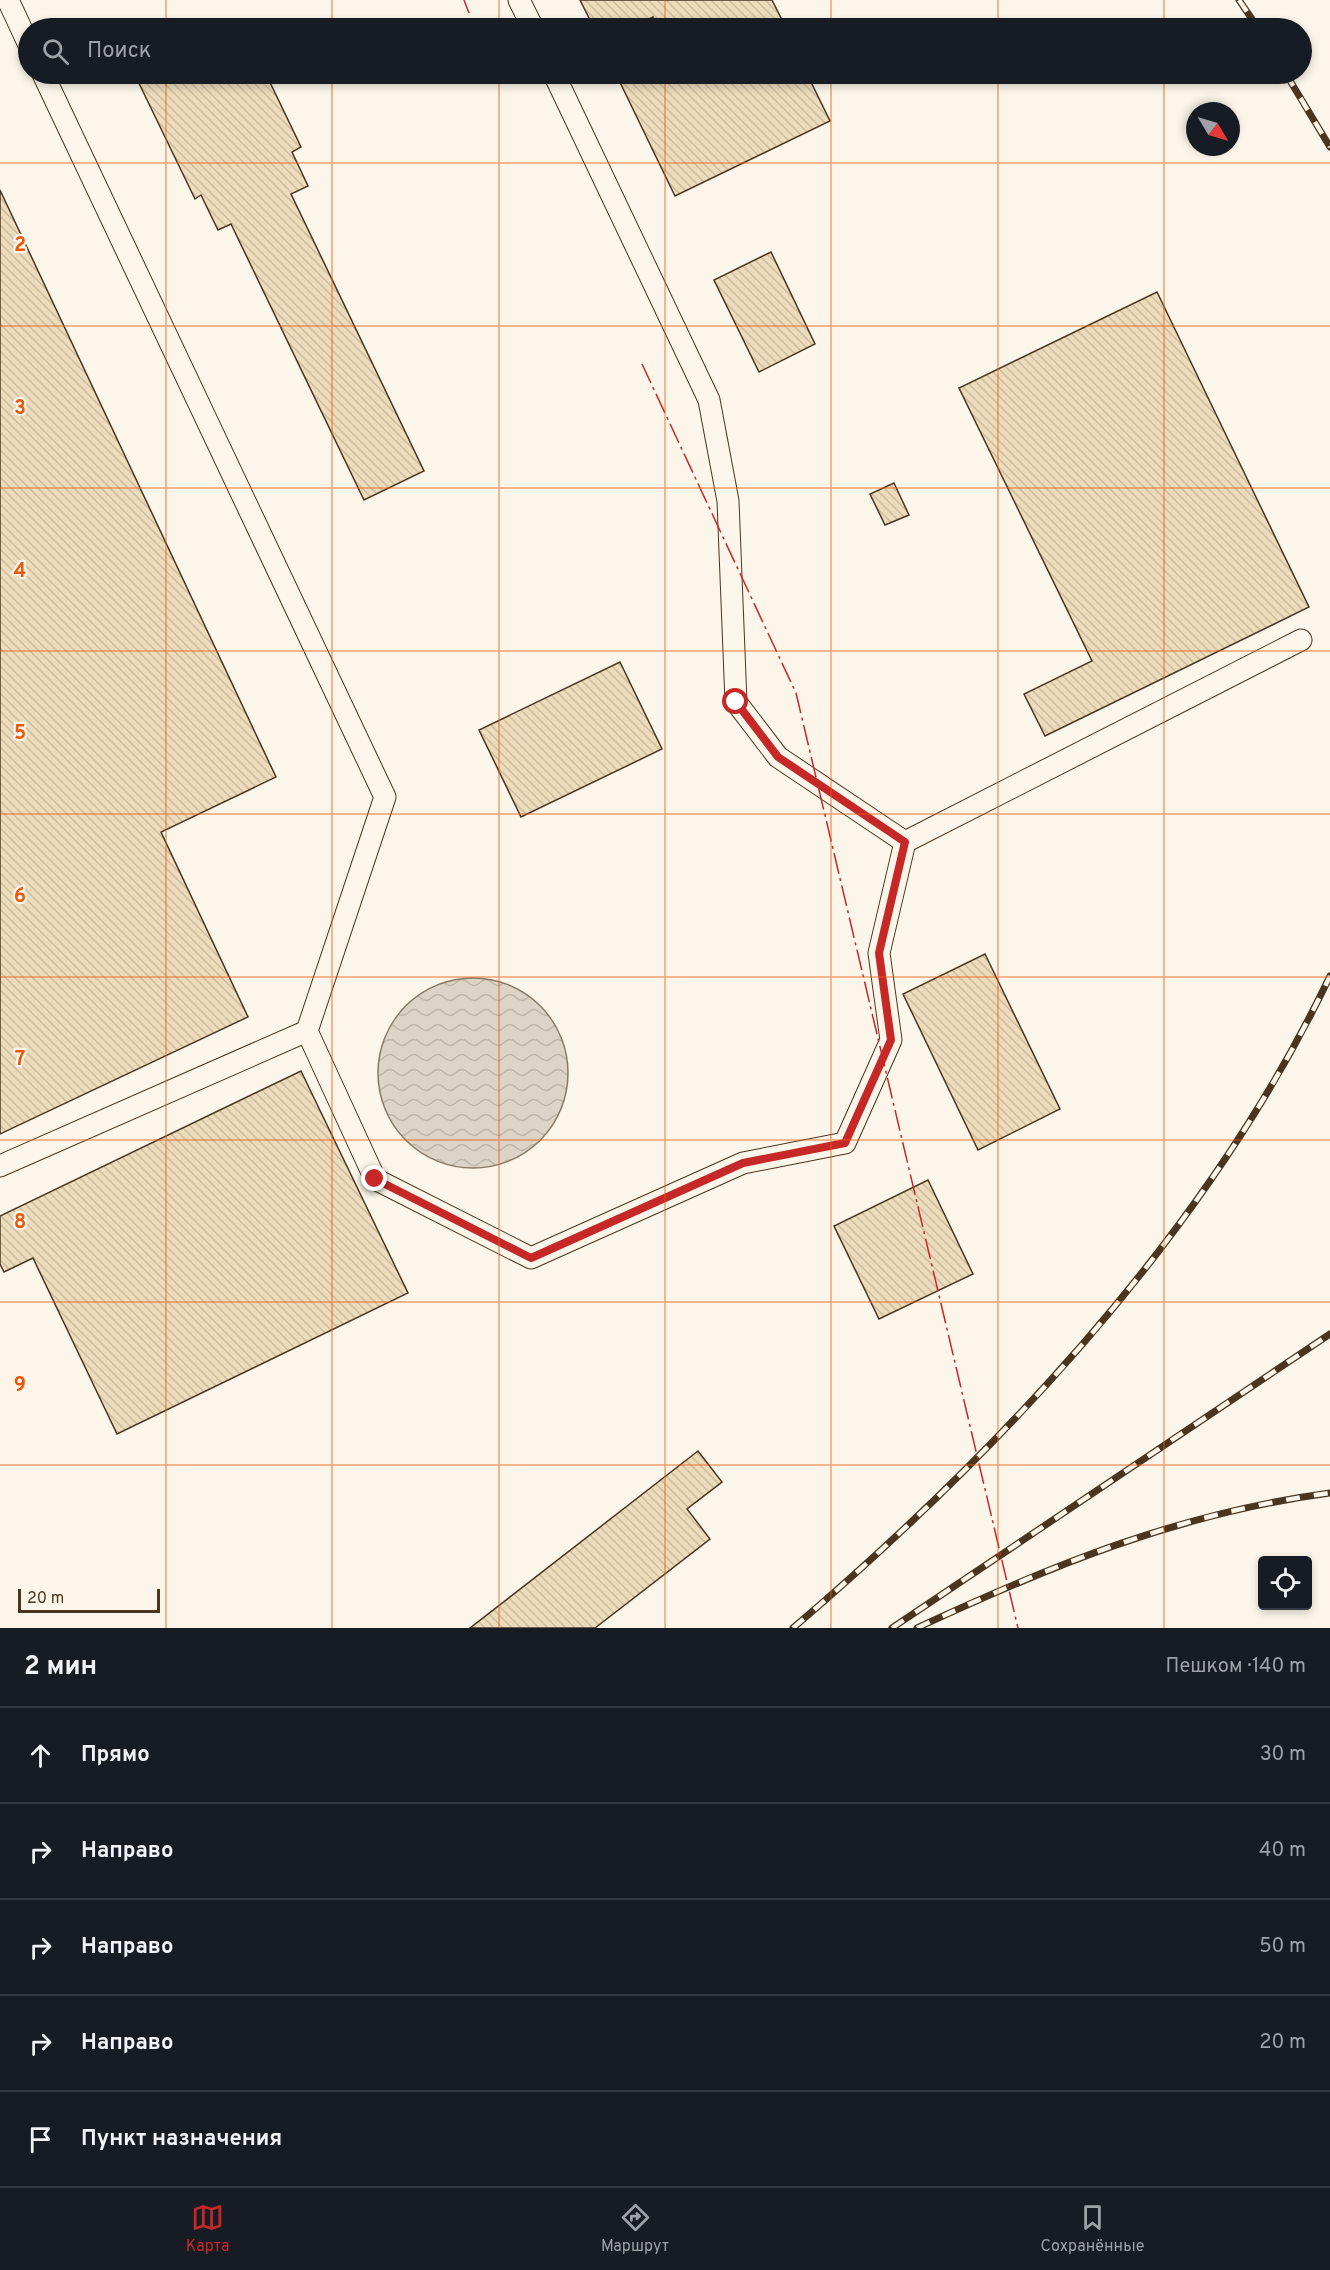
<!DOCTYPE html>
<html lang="ru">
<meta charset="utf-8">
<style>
:root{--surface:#171b24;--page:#20242c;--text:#f1f3f6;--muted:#9ea1a6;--line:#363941;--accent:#c62828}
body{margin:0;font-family:Overpass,sans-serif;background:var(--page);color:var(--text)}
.controls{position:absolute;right:18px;bottom:18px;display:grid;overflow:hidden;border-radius:6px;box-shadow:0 3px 9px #0003}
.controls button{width:54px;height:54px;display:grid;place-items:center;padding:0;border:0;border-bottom:2px solid var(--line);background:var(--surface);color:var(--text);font:30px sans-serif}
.compass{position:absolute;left:1186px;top:102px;width:54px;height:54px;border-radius:50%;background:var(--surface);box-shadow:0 3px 9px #0003;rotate:128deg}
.scale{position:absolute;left:18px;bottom:15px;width:142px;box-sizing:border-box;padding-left:6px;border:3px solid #4a3520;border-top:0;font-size:16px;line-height:21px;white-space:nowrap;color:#4a3520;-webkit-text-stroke:4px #fbf6e9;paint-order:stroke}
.stop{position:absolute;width:18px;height:18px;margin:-14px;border:4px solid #c62828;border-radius:50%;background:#fff}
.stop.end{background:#c62828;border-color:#fff;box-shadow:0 2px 6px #0008}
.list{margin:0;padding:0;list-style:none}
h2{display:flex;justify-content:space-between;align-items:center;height:78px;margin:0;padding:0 24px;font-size:26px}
h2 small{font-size:20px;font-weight:400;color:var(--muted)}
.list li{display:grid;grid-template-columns:39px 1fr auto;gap:18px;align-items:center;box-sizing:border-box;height:96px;padding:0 24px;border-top:2px solid var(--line)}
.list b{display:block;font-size:22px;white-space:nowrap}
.list em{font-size:20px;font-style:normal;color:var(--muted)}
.icon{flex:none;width:33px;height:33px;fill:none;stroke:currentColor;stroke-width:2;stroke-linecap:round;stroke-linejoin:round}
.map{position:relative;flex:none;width:1330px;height:1628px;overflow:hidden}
.search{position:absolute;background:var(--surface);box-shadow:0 3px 9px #0003;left:18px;right:18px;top:18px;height:66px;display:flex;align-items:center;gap:15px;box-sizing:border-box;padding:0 21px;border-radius:33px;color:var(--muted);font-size:22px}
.sheet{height:558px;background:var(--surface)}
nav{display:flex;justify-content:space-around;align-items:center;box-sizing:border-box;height:84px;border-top:2px solid var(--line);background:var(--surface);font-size:16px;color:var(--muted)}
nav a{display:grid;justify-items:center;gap:3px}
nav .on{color:var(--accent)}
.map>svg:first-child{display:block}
.water{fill:url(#water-waves);stroke:#887966;stroke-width:1.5}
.building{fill:url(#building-back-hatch);stroke:#4a3520;stroke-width:1.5}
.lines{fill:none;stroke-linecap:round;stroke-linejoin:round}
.lane-casing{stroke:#4a3520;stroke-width:23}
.lane{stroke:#fbf6e9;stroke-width:21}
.rail-casing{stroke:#4a3520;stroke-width:7}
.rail{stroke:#fbf6e9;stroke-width:4.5;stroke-dasharray:14;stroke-linecap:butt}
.power{stroke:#c62828;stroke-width:1.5;stroke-dasharray:21 4.5 3 4.5;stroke-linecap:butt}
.route{stroke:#c62828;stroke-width:8}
.grid{fill:none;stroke:#e8590c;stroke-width:1.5;stroke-opacity:0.55}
.grid-label{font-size:20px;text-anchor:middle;font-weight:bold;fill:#e8590c;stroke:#fbf6e9;stroke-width:4.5;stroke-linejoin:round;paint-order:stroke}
</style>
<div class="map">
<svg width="1330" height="1628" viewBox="0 0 1330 1628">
<defs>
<pattern id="water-waves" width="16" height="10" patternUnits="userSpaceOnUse" patternTransform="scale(1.5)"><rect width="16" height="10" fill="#dcd4c6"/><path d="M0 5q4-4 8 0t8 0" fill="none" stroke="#beb7aa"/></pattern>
<pattern id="building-back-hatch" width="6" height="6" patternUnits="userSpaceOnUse" patternTransform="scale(1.5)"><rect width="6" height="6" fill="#ecdcbc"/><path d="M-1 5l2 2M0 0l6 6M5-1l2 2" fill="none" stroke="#ccbda1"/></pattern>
</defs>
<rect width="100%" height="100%" fill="#fbf6e9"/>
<!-- water -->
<path class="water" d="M378 1073a95 95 0 1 1 190 0a95 95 0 1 1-190 0Z"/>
<!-- building -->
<path class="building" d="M580 0H772L786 28H659L653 17 629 28H594Z
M266 74 301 147 292 152 308 186 291 194 424 471 364 500 231 224 218 230 201 195 195 199 135 75Z
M616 74H807L830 121 675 196Z
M0 190 276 777 161 832 248 1017 0 1134Z
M771 252 815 344 759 372 714 280Z
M1157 292 1309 607 1045 736 1024 694 1092 661 959 388Z
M894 483 909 515 885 525 870 494Z
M620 662 662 749 521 817 479 730Z
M985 954 1060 1109 978 1150 903 994Z
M301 1071 408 1293 117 1434 33 1258 4 1272 0 1264V1216Z
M928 1180 973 1274 879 1319 834 1226Z
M698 1451 722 1482 687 1509 710 1539 595 1628H470Z"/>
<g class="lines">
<defs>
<path id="lane" d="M8 0 28 43
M519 0 533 28
M43 74 385 797 307 1031
M554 74 709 400 728 501 736 702 778 757 905 842 1301 640
M0 1166 307 1031 375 1179 531 1258 743 1163 845 1143 891 1040 879 953 905 842"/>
</defs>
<!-- lane casing -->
<use href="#lane" class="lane-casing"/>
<!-- lane -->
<use href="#lane" class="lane"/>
<defs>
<path id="rail" d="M1239 0 1258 28
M1286 74 1330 147
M793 1628C1004 1448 1210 1228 1330 976
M892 1628 1330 1334
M917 1628C1052 1565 1180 1513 1330 1493"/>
</defs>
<!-- rail casing -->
<use href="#rail" class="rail-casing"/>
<!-- rail -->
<use href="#rail" class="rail"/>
<!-- power -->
<path class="power" d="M464 0 469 13
M642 364 796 693 1018 1628"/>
</g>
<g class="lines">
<!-- route -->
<path class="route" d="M375 1179 531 1258 743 1163 845 1143 891 1040 879 953 905 842 778 757 736 702"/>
</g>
<!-- grid -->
<path class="grid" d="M166 0V28M332 0V28M499 0V28M665 0V28M831 0V28M998 0V28M1164 0V28M166 74V1628M332 74V1628M499 74V1628M665 74V1628M831 74V1628M998 74V1628M1164 74V1628M0 163H1330M0 326H1330M0 488H1330M0 651H1330M0 814H1330M0 977H1330M0 1140H1330M0 1302H1330M0 1465H1330"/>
<g class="grid-label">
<text x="20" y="251">2</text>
<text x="20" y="414">3</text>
<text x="20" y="577">4</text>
<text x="20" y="739">5</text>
<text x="20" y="902">6</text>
<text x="20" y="1065">7</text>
<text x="20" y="1228">8</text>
<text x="20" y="1391">9</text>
</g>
</svg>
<div class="controls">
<button><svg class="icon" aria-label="locate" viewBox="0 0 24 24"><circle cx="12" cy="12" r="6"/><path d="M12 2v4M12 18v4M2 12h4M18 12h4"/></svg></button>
</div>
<svg class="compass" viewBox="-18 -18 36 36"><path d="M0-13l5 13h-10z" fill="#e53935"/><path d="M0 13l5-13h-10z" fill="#9ea1a6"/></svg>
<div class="scale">20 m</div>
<div class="stop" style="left:736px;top:702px"></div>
<div class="stop end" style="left:375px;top:1179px"></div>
<div class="search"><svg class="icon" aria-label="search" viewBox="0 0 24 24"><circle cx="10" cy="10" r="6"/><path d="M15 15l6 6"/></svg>Поиск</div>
</div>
<section class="sheet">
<h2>2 мин<small>Пешком · 140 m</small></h2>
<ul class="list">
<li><svg class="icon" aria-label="ahead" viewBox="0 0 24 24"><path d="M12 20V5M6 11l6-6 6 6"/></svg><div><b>Прямо</b></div><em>30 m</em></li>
<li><svg class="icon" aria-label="right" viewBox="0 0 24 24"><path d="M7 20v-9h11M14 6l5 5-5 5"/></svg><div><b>Направо</b></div><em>40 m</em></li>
<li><svg class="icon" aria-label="right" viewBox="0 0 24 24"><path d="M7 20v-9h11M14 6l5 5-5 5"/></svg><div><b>Направо</b></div><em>50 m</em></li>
<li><svg class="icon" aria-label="right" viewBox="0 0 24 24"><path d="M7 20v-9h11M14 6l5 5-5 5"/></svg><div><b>Направо</b></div><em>20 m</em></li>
<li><svg class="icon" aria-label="arrive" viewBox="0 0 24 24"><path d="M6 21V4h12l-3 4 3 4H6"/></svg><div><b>Пункт назначения</b></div></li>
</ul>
</section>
<nav>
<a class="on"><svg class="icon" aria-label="map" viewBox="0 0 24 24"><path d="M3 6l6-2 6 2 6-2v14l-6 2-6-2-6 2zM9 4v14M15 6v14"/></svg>Карта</a>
<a><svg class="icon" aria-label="directions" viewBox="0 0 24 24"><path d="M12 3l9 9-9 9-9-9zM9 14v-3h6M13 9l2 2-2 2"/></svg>Маршрут</a>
<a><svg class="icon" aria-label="saved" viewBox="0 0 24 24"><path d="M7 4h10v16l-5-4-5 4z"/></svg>Сохранённые</a>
</nav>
